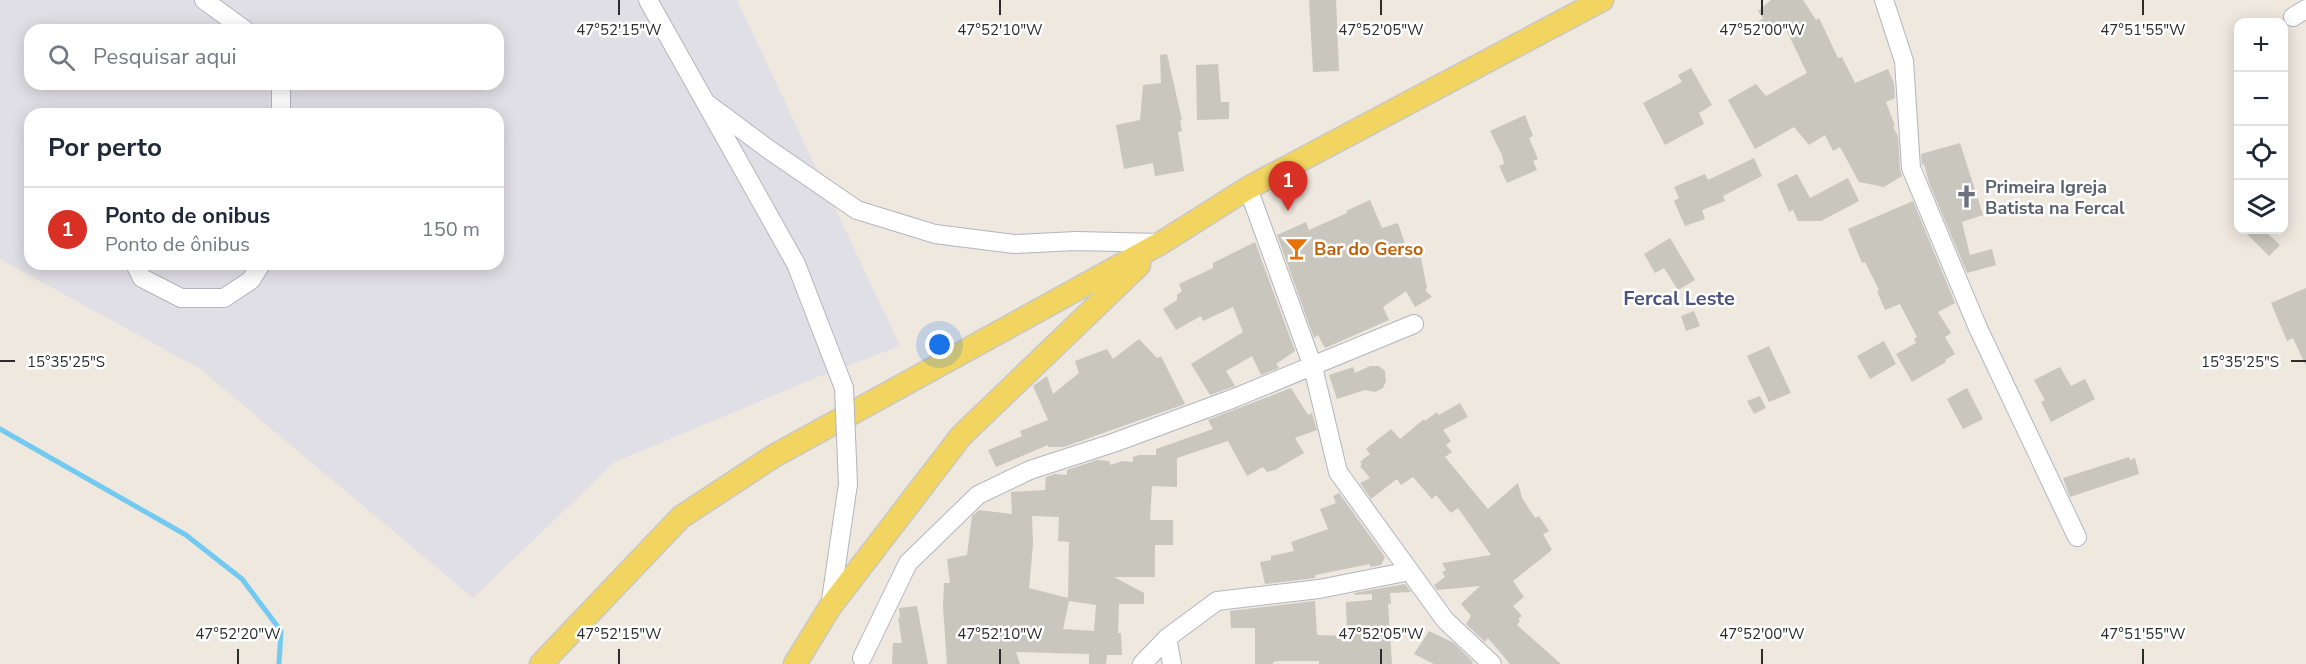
<!DOCTYPE html>
<html lang="pt">
<meta charset="utf-8">
<style>
:root{--surface:#fff;--page:#f2f2f3;--text:#1f2937;--muted:#747a83;--line:#e0e1e3;--accent:#d93025}
body{margin:0;font-family:"Nunito Sans",sans-serif;background:var(--page);color:var(--text)}
.controls{position:absolute;right:18px;top:18px;display:grid;overflow:hidden;border-radius:12px;box-shadow:0 3px 15px #0003}
.controls button{width:54px;height:54px;display:grid;place-items:center;padding:0;border:0;border-bottom:2px solid var(--line);background:var(--surface);color:var(--text);font:30px sans-serif}
.you{position:absolute;left:940px;top:345px;width:21px;height:21px;margin:-15px;border:4px solid #fff;border-radius:50%;background:#1a73e8;box-shadow:0 0 0 9px #1a73e833}
.badge{display:grid;place-items:center;width:39px;height:39px;border-radius:50%;background:var(--accent);color:#fff;font-size:20px;font-weight:700}
.pin{position:absolute;translate:-50% -50px;filter:drop-shadow(0 2px 3px #0008)}
.pin::after{content:'';position:absolute;top:32px;width:21px;height:18px;background:inherit;clip-path:polygon(0 0,100% 0,50% 100%)}
.list{margin:0;padding:0;list-style:none}
h2{display:flex;justify-content:space-between;align-items:center;height:78px;margin:0;padding:0 24px;font-size:26px}
h2 small{font-size:20px;font-weight:400;color:var(--muted)}
.list li{display:grid;grid-template-columns:39px 1fr auto;gap:18px;align-items:center;box-sizing:border-box;height:84px;padding:0 24px;border-top:2px solid var(--line)}
.list b{display:block;font-size:22px;white-space:nowrap}
.list p{margin:0;font-size:20px;white-space:nowrap;color:var(--muted)}
.list em{font-size:20px;font-style:normal;color:var(--muted)}
.icon{flex:none;width:33px;height:33px;fill:none;stroke:currentColor;stroke-width:2;stroke-linecap:round;stroke-linejoin:round}
.map{position:relative;flex:none;width:2306px;height:664px;overflow:hidden}
.search{position:absolute;background:var(--surface);box-shadow:0 3px 15px #0003;left:24px;top:24px;width:480px;height:66px;display:flex;align-items:center;gap:15px;box-sizing:border-box;padding:0 21px;border-radius:18px;color:var(--muted);font-size:22px}
.panel{position:absolute;background:var(--surface);box-shadow:0 3px 15px #0003;left:24px;top:108px;width:480px;height:162px;border-radius:18px}
.map>svg:first-child{display:block}
.industrial{fill:#e1dfe6;fill-rule:evenodd}
.lines{fill:none;stroke-linecap:round;stroke-linejoin:round}
.stream{stroke:#72caf0;stroke-width:5}
.building{fill:#c9c6bd;fill-rule:evenodd}
.minor-casing{stroke:#b2b5c0;stroke-width:20}
.major-casing{stroke:#c8c8c8;stroke-width:25}
.minor{stroke:#fff;stroke-width:18}
.major{stroke:#f2d460;stroke-width:22}
.minor-bridge-casing{stroke:#b2b5c0;stroke-width:20;stroke-linecap:butt}
.minor-bridge{stroke:#fff;stroke-width:18}
.ticks{fill:none;stroke:#2c2c2c;stroke-width:2}
.labels{text-anchor:middle;dominant-baseline:central;stroke-width:5;stroke-linejoin:round;paint-order:stroke}
.worship-label{font-size:18px;font-weight:bold;fill:#5b616d;stroke:#fff;text-anchor:start}
.food-label{font-size:18px;font-weight:bold;fill:#c56008;stroke:#fff;text-anchor:start}
.neighbourhood-label{font-size:20px;font-weight:bold;fill:#4c537e;stroke:#fff}
.ticks-label{font-size:15px;text-anchor:middle;fill:#2c2c2c;stroke:#fff;stroke-width:5;stroke-linejoin:round;paint-order:stroke}
</style>
<div class="map">
<svg width="2306" height="664" viewBox="0 0 2306 664">
<rect width="100%" height="100%" fill="#eee8df"/>
<!-- industrial -->
<path class="industrial" d="M0 0H737L900 346 815 378 615 462 473 598 200 369 0 259ZM30 30H498V84H30ZM30 114H498V264H30Z"/>
<g class="lines">
<!-- stream -->
<path class="stream" d="M0 429 186 535 242 579 281 631 279 664"/>
</g>
<!-- building -->
<path class="building" d="M1309 0H1336L1339 71 1313 72Z
M1771 0H1803L1816 20 1819 18 1838 58 1842 57 1855 83 1888 69 1894 83 1895 98 1886 102 1895 126 1893 127 1898 136 1900 169 1902 176 1884 187 1859 182 1840 147 1833 151 1825 135 1809 145 1794 127 1755 149 1728 100 1756 84 1766 96 1807 73 1782 21 1768 34 1757 23 1763 18 1758 11Z
M1167 54 1182 120 1180 121 1182 131 1178 132 1184 171 1155 176 1153 163 1124 169 1116 125 1140 120 1143 85 1161 83 1160 55Z
M1218 64 1221 102H1229V119L1197 120 1196 65Z
M1691 68 1712 105 1699 113 1704 124 1665 145 1643 103 1682 82 1678 75Z
M1525 115 1533 136 1529 138 1538 159 1533 161 1537 170 1507 183 1499 166 1504 164 1502 155 1490 131Z
M1960 143 1983 215 1962 222 1970 255 1992 249 1996 265 1967 273 1929 183 1924 164 1922 165 1921 154Z
M1754 158 1762 176 1723 196 1725 201 1702 210 1705 219 1685 226 1674 201 1679 198 1674 187 1705 174 1708 180Z
M1797 174 1810 198 1848 178 1859 201 1821 221H1798L1793 210 1789 212 1777 184Z
M1370 200 1382 228 1398 223 1410 259 1420 253 1427 288 1425 290 1432 297 1415 307 1406 291 1383 307 1389 320 1325 348 1318 335 1314 338 1277 235 1306 222 1309 230 1347 213 1346 211Z
M1913 201 1955 303 1938 312 1951 333 1945 337 1955 354 1945 360 1946 362 1912 382 1896 354 1916 343 1914 339 1917 337 1900 304 1885 310 1877 291 1879 290 1865 262 1862 263 1848 229Z
M2243 230H2264L2280 245 2269 256Z
M1670 238 1695 280 1678 290 1664 268 1655 273 1644 254Z
M1255 242 1295 351 1276 364 1279 368 1261 375 1252 356 1226 371 1235 386 1210 395 1191 364 1243 332 1233 307 1203 321 1201 316 1176 330 1163 309 1177 300V295L1182 291 1179 284 1213 268V263Z
M2306 288V366L2293 338 2287 341 2271 303Z
M1694 311 1700 326 1686 331 1681 316Z
M1139 339 1157 358 1161 356 1185 404 1064 447H1048V445L996 467 988 450 1022 436 1020 431 1048 420 1033 386 1047 376 1053 394 1079 373 1075 361 1107 349 1113 359Z
M1884 341 1896 364 1870 379 1857 356Z
M1769 346 1791 393 1769 402 1747 356Z
M1370 366H1379L1385 371 1386 381 1383 388 1375 392 1365 390 1337 399 1329 375 1353 367 1355 373Z
M2060 367 2071 386 2085 379 2095 399 2051 422 2041 402 2045 400 2034 380Z
M1291 388 1308 415 1312 413 1317 430 1295 438 1304 453 1275 470 1267 472 1263 467 1247 476 1228 441 1177 458V487L1152 486 1150 520H1173V545H1155V577H1114L1144 593V604H1119L1118 633H1121L1122 655H1107L1106 664H1089V654L1016 652 1020 664H947L943 607 944 583H950L947 559 967 555 972 516 979 510 1012 514 1011 492 1045 490 1046 477 1055 474 1067 475V470L1097 460 1109 461 1111 465 1122 461 1133 462V457L1139 455H1156V449L1213 429 1208 420ZM1032 516 1059 517 1058 541 1069 542 1068 598 1029 588 1033 544ZM1069 601 1096 605 1094 631 1063 629Z
M1967 388 1983 419 1963 429 1947 399Z
M1760 396 1766 408 1754 414 1747 401Z
M1460 403 1468 417 1443 430 1451 441 1446 445 1452 452 1445 457 1488 509 1518 483 1522 498 1535 518 1539 516 1549 531 1543 534 1552 550 1513 581 1524 597 1513 606 1522 616 1518 619 1520 621 1517 625 1561 664H1510L1488 638 1485 642 1466 624 1471 616 1461 604 1480 586 1437 590 1434 585 1445 577 1442 572 1446 570 1442 563 1491 555 1458 508 1451 513 1436 495 1432 499 1413 477 1401 485 1397 479 1371 499 1360 483 1370 478 1360 466 1362 464 1360 462 1370 454 1366 449 1391 429 1400 439 1424 419 1425 421 1437 412 1439 415Z
M2129 457 2130 460 2135 458 2139 474 2070 497 2063 478Z
M1339 493 1385 557 1381 565 1370 567V564L1315 575V578L1265 584 1260 562 1271 560V556L1294 551 1291 542 1328 529 1320 509 1336 503 1333 496Z
M1405 584 1411 592 1390 593 1391 604H1388L1392 664H1319V661H1279L1273 662V664H1255V628H1231L1230 611 1315 601 1317 635 1347 636 1346 602 1372 600V594L1355 595 1354 593Z
M917 606 928 664H892L893 643H902L898 618H900L899 608Z
M1429 631 1454 643 1473 662 1472 664H1434L1414 654Z"/>
<g class="lines">
<defs>
<path id="minor" d="M204 0 245 30
M648 0 796 264
M1884 0 1904 61 1911 168 1978 328 2077 537
M2293 17 2306 9
M281 84V114
M709 105 768 149 857 210 935 234 1014 244 1076 241 1161 243
M1248 188 1313 367 1338 472 1445 620 1492 664
M135 264 142 278 181 298H224L251 280 261 264
M830 607 848 484
M1167 638 1172 664
M862 658 908 563 978 495 1030 470 1113 443 1232 399 1414 324
M1142 664 1167 638 1217 601 1319 589 1410 571"/>
<path id="major" d="M541 664 681 517 774 456 1161 243 1248 188 1602 0
M795 664 830 607 961 436 1139 265"/>
</defs>
<!-- minor casing -->
<use href="#minor" class="minor-casing"/>
<!-- major casing -->
<use href="#major" class="major-casing"/>
<!-- minor -->
<use href="#minor" class="minor"/>
<!-- major -->
<use href="#major" class="major"/>
<defs>
<path id="minor-bridge" d="M796 264 844 388 848 484"/>
</defs>
<!-- minor-bridge casing -->
<use href="#minor-bridge" class="minor-bridge-casing"/>
<!-- minor-bridge -->
<use href="#minor-bridge" class="minor-bridge"/>
</g>
<!-- ticks -->
<path class="ticks" d="M619 0V15M1000 0V15M1381 0V15M1762 0V15M2143 0V15M0 361H15M2291 361H2306M238 649V664M619 649V664M1000 649V664M1381 649V664M1762 649V664M2143 649V664"/>
<!-- icons -->
<defs>
<symbol id="church-bare" viewBox="-9 -9 18 18"><path d="M-1.2-6h2.4v3.5h3.3v2.4h-3.3V6h-2.4V-.1h-3.3v-2.4h3.3Z" fill="#6b7280" stroke="#fff" stroke-width="2.5" paint-order="stroke"/></symbol>
<symbol id="bar-bare" viewBox="-9 -9 18 18"><path d="M-6-5H6L.8 .8V4.5H3.5V6h-7V4.5H-.8V.8Z" fill="#e8710a" stroke="#fff" stroke-width="2.5" paint-order="stroke"/></symbol>
</defs>
<g fill-rule="evenodd">
<use href="#church-bare" x="1950" y="180" width="33" height="33"/>
<use href="#bar-bare" x="1280" y="232" width="33" height="33"/>
</g>
<g class="labels">
<!-- worship labels -->
<g class="worship-label">
<text x="1985" y="187">Primeira Igreja<tspan x="1985" dy="21">Batista na Fercal</tspan></text>
</g>
<!-- food labels -->
<g class="food-label">
<text x="1314" y="249">Bar do Gerso</text>
</g>
<!-- neighbourhood labels -->
<g class="neighbourhood-label">
<text x="1679" y="298">Fercal Leste</text>
</g>
</g>
<g class="ticks-label">
<text x="619" y="35">47°52'15"W</text>
<text x="1000" y="35">47°52'10"W</text>
<text x="1381" y="35">47°52'05"W</text>
<text x="1762" y="35">47°52'00"W</text>
<text x="2143" y="35">47°51'55"W</text>
<text x="66" y="367">15°35'25"S</text>
<text x="2240" y="367">15°35'25"S</text>
<text x="238" y="639">47°52'20"W</text>
<text x="619" y="639">47°52'15"W</text>
<text x="1000" y="639">47°52'10"W</text>
<text x="1381" y="639">47°52'05"W</text>
<text x="1762" y="639">47°52'00"W</text>
<text x="2143" y="639">47°51'55"W</text>
</g>
</svg>
<div class="controls">
<button>+</button>
<button>−</button>
<button><svg class="icon" aria-label="locate" viewBox="0 0 24 24"><circle cx="12" cy="12" r="6"/><path d="M12 2v4M12 18v4M2 12h4M18 12h4"/></svg></button>
<button><svg class="icon" aria-label="layers" viewBox="0 0 24 24"><path d="M12 4l9 5-9 5-9-5zM3 14l9 5 9-5"/></svg></button>
</div>
<div class="you"></div>
<div class="pin badge" style="left:1288px;top:211px">1</div>
<div class="search"><svg class="icon" aria-label="search" viewBox="0 0 24 24"><circle cx="10" cy="10" r="6"/><path d="M15 15l6 6"/></svg>Pesquisar aqui</div>
<section class="panel">
<h2>Por perto<small></small></h2>
<ul class="list">
<li><span class="badge">1</span><div><b>Ponto de onibus</b><p>Ponto de ônibus</p></div><em>150 m</em></li>
</ul>
</section>
</div>
